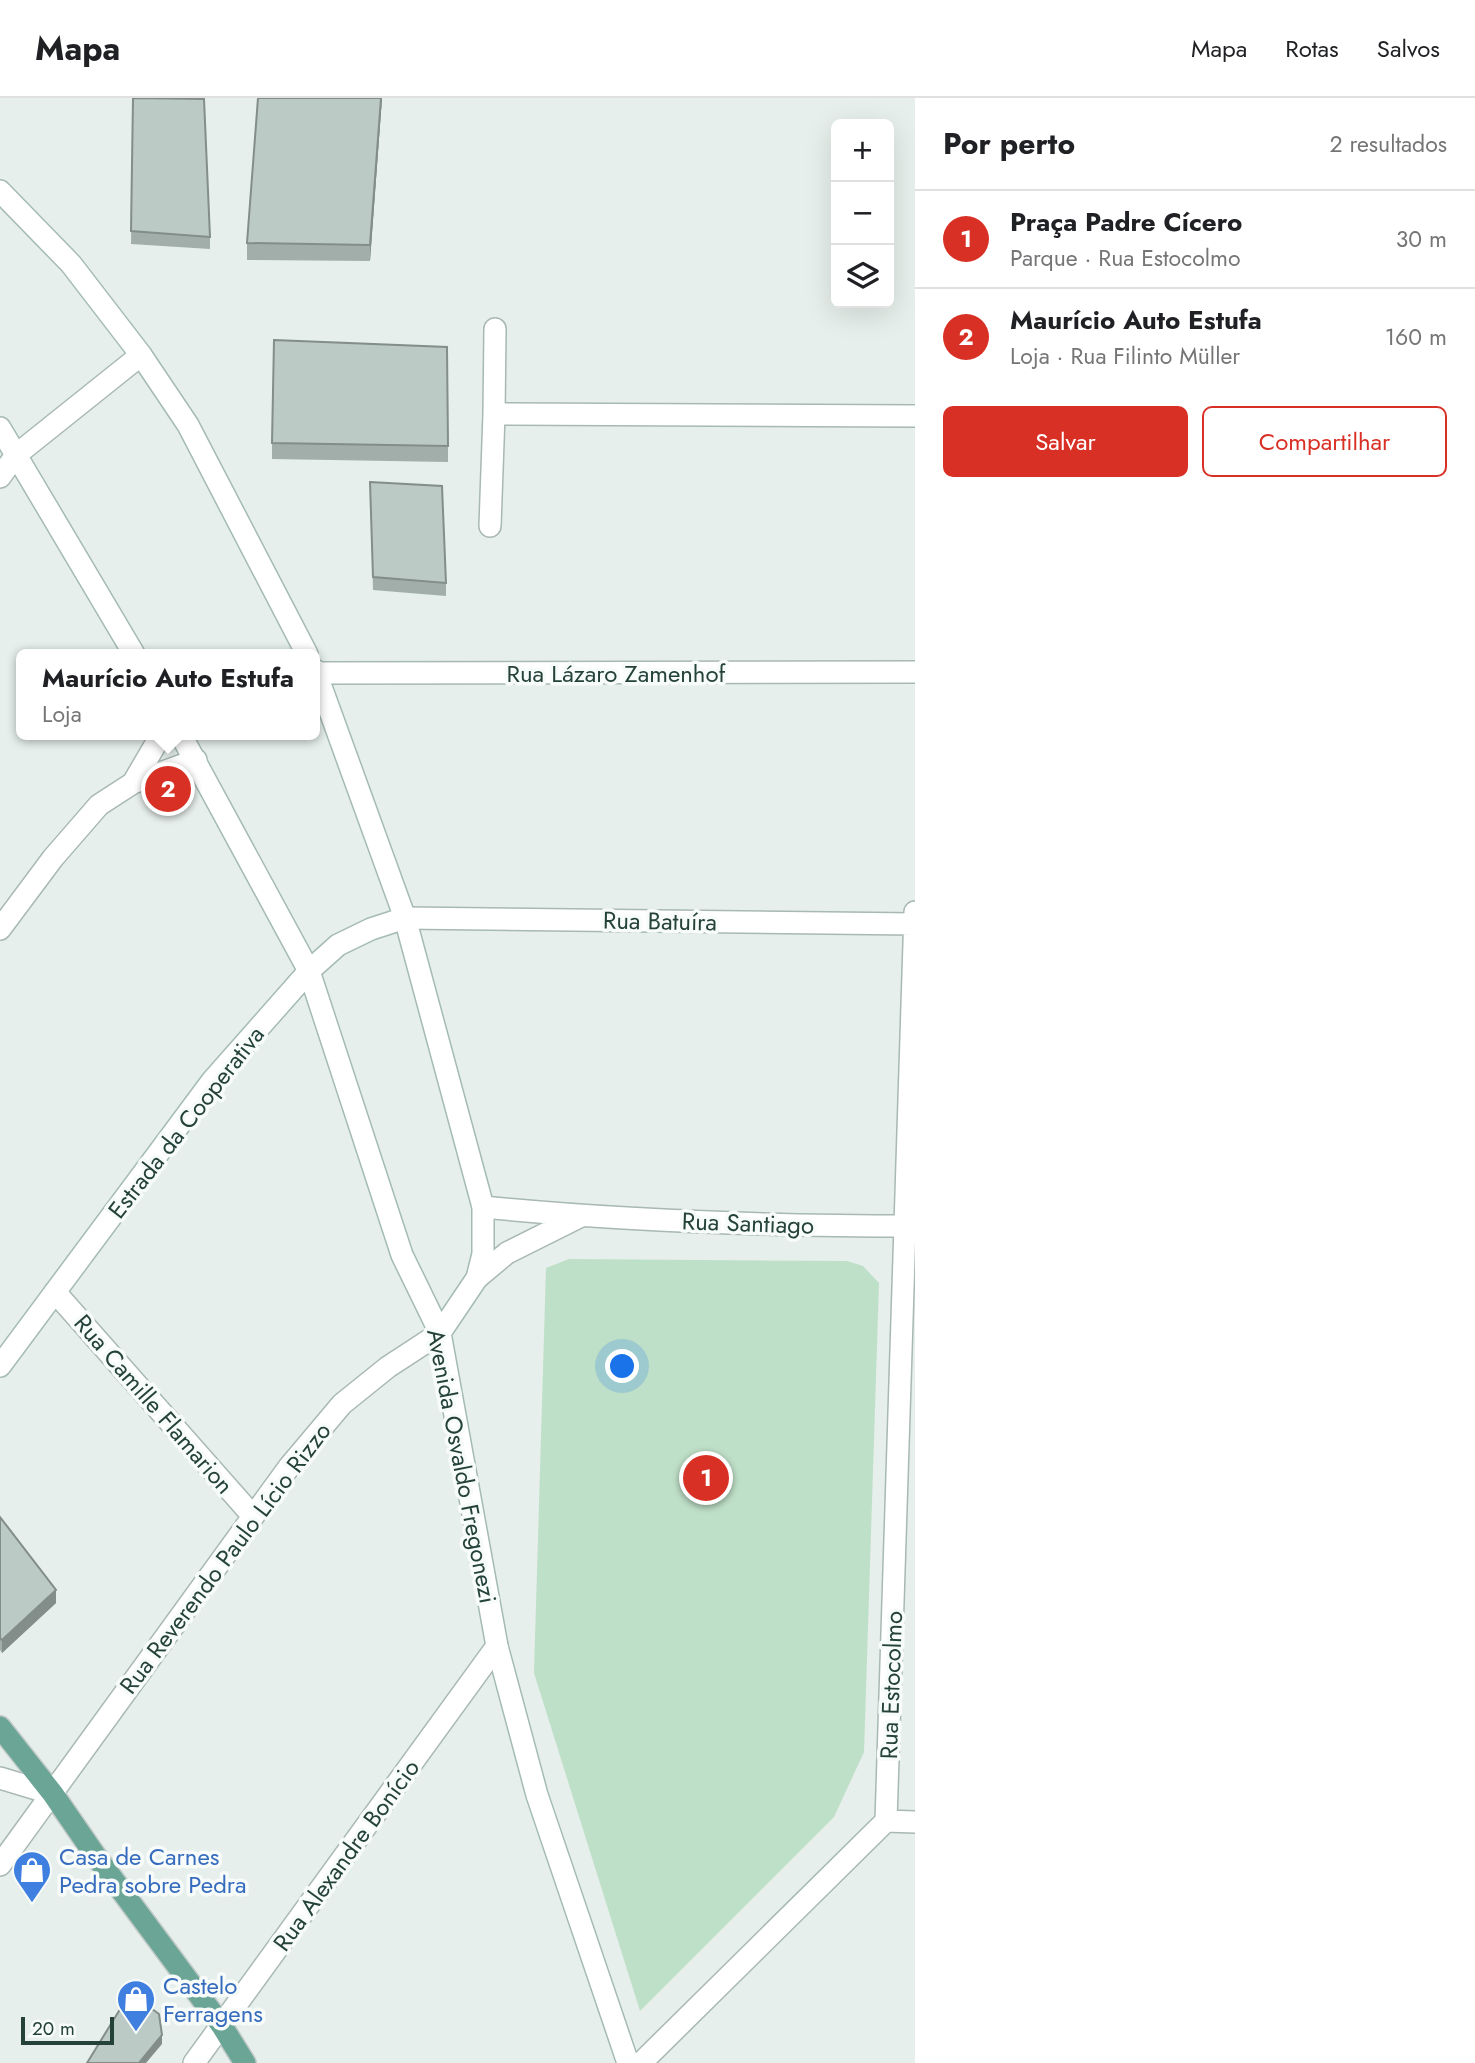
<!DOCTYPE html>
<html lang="pt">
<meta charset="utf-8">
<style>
:root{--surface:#fff;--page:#f2f2f2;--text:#202124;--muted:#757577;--line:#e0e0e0;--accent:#d93025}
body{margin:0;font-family:Jost,sans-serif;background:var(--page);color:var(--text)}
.controls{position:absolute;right:21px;top:21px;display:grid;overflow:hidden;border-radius:10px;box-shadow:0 7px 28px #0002}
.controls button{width:63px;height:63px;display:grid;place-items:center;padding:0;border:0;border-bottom:2px solid var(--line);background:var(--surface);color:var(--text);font:35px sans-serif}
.scale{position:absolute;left:21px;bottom:18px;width:93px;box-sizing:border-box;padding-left:7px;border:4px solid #24423a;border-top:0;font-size:19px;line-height:24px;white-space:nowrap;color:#24423a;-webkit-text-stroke:5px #f7fbf9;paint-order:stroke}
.you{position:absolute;left:623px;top:1269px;width:24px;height:24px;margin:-18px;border:5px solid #fff;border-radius:50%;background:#1a73e8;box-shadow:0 0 0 10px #1a73e833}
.badge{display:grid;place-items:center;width:46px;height:46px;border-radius:50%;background:var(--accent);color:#fff;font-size:23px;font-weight:700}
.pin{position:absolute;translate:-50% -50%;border:4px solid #fff;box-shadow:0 2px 7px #0006}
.popup{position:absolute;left:16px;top:551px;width:304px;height:91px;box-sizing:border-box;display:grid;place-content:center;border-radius:10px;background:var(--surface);filter:drop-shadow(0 2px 5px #0005);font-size:23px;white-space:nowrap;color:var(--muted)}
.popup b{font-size:26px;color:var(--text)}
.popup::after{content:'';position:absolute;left:50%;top:100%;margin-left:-14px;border:14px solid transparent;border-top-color:var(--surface)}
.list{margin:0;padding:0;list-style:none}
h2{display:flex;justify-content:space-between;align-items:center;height:91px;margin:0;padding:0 28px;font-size:30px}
h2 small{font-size:23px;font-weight:400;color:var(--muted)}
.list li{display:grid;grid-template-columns:46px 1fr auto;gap:21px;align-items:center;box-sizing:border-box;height:98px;padding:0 28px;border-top:2px solid var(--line)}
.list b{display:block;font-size:26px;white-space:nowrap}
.list p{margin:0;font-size:23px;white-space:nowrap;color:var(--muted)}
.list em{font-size:23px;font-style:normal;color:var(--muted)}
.actions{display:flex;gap:14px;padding:21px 28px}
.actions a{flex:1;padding:16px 0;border:2px solid var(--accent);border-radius:10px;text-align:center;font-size:24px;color:var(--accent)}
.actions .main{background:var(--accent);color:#fff}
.icon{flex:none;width:38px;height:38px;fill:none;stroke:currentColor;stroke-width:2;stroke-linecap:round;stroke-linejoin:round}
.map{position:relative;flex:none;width:915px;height:1965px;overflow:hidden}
header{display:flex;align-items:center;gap:42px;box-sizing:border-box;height:98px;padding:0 35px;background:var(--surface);border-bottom:2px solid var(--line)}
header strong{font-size:33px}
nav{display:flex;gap:38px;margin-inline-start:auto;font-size:24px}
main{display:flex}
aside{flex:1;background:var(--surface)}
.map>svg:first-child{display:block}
.green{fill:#bfe0c8}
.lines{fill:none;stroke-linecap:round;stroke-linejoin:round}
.street-casing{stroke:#a8b8b2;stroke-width:24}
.secondary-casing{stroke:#a4bbb3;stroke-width:24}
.primary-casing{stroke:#c2cac8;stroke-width:24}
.street{stroke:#fff;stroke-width:21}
.secondary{stroke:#fff;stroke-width:21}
.primary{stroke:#6aa596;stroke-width:21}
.wall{fill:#a1aea9}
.shaded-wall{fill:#838d89}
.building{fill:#bbcac4;stroke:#838d89;stroke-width:2}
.labels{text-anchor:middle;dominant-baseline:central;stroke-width:7;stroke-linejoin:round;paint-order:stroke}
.street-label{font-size:24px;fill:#24423a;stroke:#f7fbf9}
.shop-label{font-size:24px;fill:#366cbe;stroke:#f7fbf9;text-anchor:start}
</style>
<header>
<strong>Mapa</strong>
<nav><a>Mapa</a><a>Rotas</a><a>Salvos</a></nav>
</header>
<main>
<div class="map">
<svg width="915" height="1965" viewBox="0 0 915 1965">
<rect width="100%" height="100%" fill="#e6efeb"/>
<!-- green -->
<path class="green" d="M569 1161 847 1163 863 1168 879 1185 864 1654 834 1719 640 1913 534 1575 546 1170Z"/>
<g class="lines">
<defs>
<path id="street" d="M495 231 494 316 915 318
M0 379 16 357 141 257
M490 428 494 316
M316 575 915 574
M133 685 161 637
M405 820 915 826
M0 831 53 760 99 707 133 685 196 662
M483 1109C626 1123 771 1128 915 1128
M477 1180 507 1155 581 1118
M55 1194 252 1417
M0 1680 53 1696
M886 1723 915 1724
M0 1767 289 1369 342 1306 388 1269 440 1235
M194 1965 497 1548
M641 1965 886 1723 915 814"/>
<path id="secondary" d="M0 93 71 166 141 257 188 327 307 556
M0 330 134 556
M315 572 405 820 483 1109V1156L477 1180 440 1235
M181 637 309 873 402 1157 440 1235 497 1548 537 1697 628 1965
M0 1268 212 983 309 873 338 847 371 831 405 820"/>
<path id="primary" d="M0 1629 53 1696 95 1757 222 1928 245 1965"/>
</defs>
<!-- street casing -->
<use href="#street" class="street-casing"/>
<!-- secondary casing -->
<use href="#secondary" class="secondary-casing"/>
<!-- primary casing -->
<use href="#primary" class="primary-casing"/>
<!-- street -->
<use href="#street" class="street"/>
<!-- secondary -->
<use href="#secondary" class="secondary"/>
<!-- primary -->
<use href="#primary" class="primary"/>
</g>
<!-- wall -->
<path class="wall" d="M133 0 210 139V151L131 146Z
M258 0H382L370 163 247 162V145Z
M272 345 448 348V364L272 361Z
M370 384 446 485V498L373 492Z
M0 1419 56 1505 2 1555 0 1552Z"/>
<!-- shaded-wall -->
<path class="shaded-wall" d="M381 0H382L370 163V147Z
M56 1492V1505L2 1555V1542Z
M162 1937V1946L146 1965H139Z"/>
<!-- building -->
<path class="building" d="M133 0 204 1 210 139 131 133Z
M258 0H381L370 147 247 145Z
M274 242 447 249 448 348 272 345Z
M370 384 442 388 446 485 373 479Z
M0 1419 56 1492 2 1542 0 1540Z
M130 1895 159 1916 162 1937 139 1965H87Z"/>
<!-- icons -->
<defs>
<symbol id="shop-pin" viewBox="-11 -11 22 30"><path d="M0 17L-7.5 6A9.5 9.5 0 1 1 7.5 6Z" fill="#3f7fe0" stroke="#f7fbf9"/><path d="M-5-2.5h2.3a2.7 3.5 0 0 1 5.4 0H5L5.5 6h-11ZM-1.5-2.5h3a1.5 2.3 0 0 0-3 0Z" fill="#fff"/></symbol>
</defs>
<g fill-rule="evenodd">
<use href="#shop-pin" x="10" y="1750" width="44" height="60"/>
<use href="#shop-pin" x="114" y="1879" width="44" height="60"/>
</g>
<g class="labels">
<!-- street labels -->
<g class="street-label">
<text x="616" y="575">Rua Lázaro Zamenhof</text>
<text transform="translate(660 823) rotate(1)">Rua Batuíra</text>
<text transform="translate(186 1024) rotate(-52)">Estrada da Cooperativa</text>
<text transform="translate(748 1125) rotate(2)">Rua Santiago</text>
<text transform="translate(154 1306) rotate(49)">Rua Camille Flamarion</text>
<text transform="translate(462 1368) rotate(79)">Avenida Osvaldo Fregonezi</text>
<text transform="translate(225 1460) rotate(-53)">Rua Reverendo Paulo Lício Rizzo</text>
<text transform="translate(891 1587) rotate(-88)">Rua Estocolmo</text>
<text transform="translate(346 1757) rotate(-54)">Rua Alexandre Bonício</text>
</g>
<!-- shop labels -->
<g class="shop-label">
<text x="59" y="1758">Casa de Carnes<tspan x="59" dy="28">Pedra sobre Pedra</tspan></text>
<text x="163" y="1887">Castelo<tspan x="163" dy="28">Ferragens</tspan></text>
</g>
</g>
</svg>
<div class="controls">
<button>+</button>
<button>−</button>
<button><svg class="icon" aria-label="layers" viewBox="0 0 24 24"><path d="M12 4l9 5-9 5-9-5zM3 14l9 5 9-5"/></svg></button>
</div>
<div class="scale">20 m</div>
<div class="you"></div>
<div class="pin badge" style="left:706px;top:1380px">1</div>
<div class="pin badge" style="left:168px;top:691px">2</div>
<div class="popup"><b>Maurício Auto Estufa</b>Loja</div>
</div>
<aside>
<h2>Por perto<small>2 resultados</small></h2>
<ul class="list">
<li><span class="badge">1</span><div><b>Praça Padre Cícero</b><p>Parque · Rua Estocolmo</p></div><em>30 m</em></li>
<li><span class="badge">2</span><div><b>Maurício Auto Estufa</b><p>Loja · Rua Filinto Müller</p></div><em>160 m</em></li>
</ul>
<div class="actions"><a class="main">Salvar</a><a>Compartilhar</a></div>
</aside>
</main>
